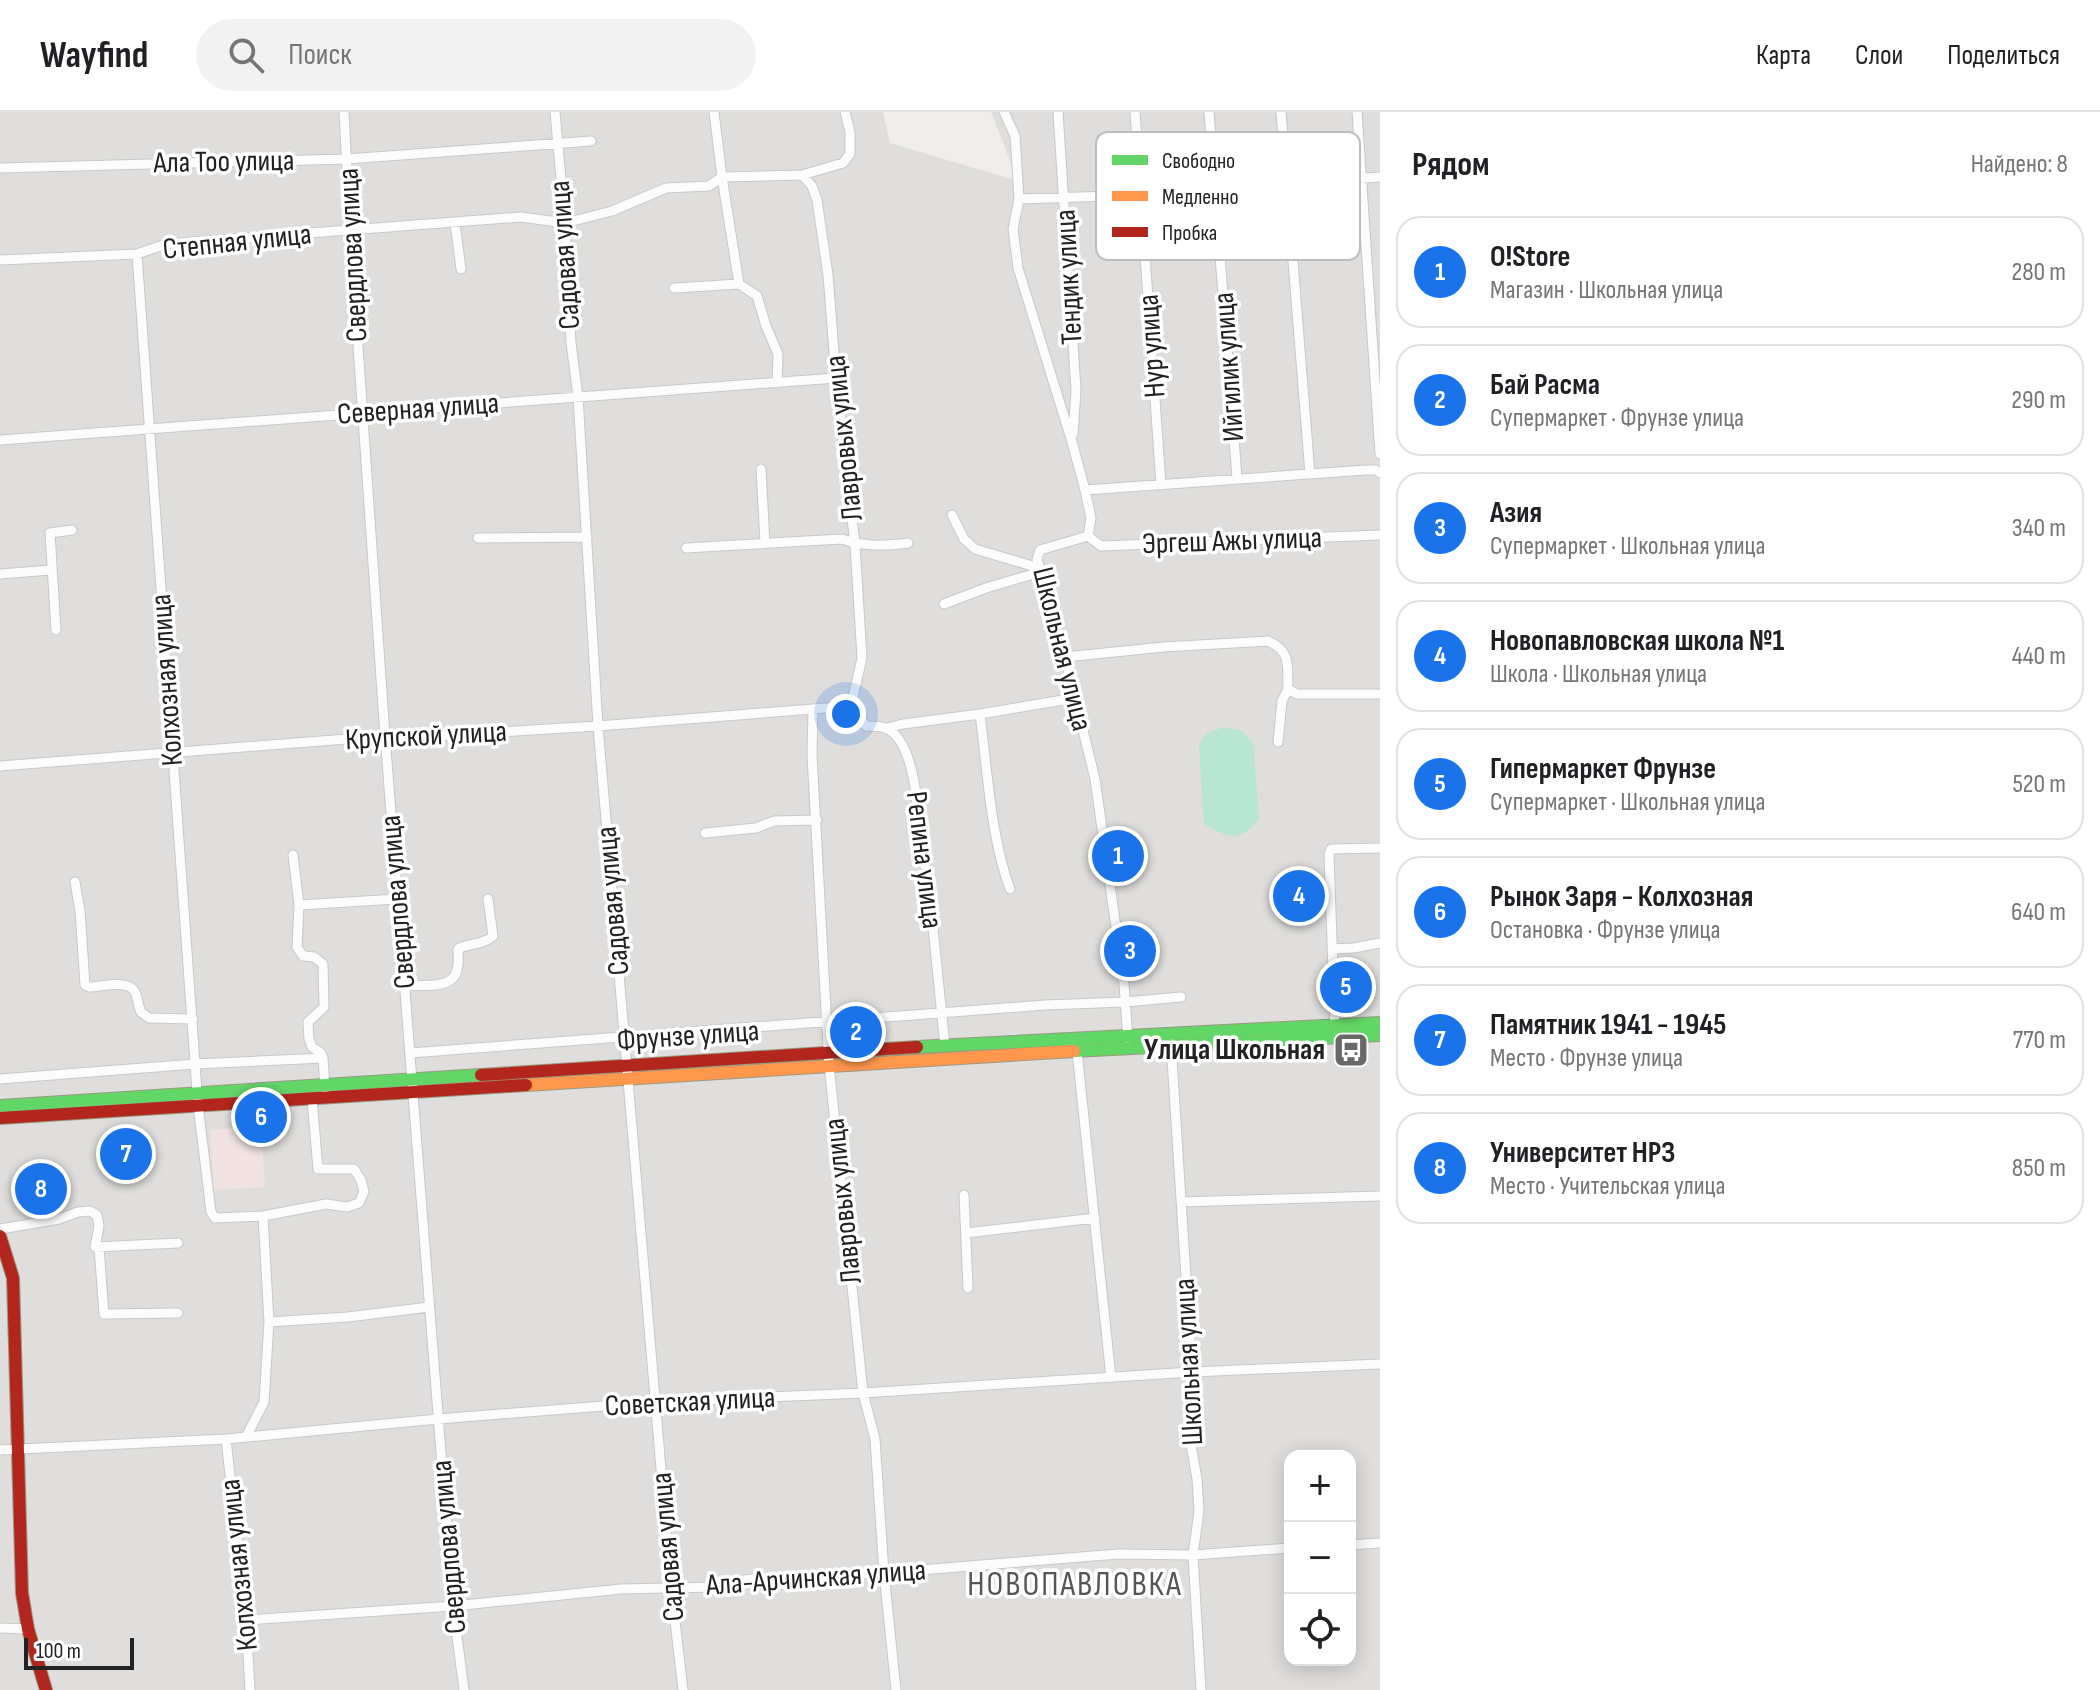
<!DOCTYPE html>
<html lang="ru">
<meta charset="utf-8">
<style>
:root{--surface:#fff;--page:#f2f2f2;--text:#202124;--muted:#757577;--line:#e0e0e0;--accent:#1a73e8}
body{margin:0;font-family:"Sofia Sans Condensed",sans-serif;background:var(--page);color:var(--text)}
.controls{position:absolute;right:24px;bottom:24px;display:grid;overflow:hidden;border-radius:16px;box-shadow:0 4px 20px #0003}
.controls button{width:72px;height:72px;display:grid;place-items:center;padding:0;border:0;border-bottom:2px solid var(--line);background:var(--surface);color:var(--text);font:40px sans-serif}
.scale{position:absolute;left:24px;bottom:20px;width:110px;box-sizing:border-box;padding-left:8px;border:4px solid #222;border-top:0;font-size:22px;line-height:28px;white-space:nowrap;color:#222;-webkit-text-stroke:6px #fff;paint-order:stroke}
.you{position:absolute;left:846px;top:602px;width:28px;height:28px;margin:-20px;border:6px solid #fff;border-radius:50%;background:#1a73e8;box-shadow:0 0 0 12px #1a73e833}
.badge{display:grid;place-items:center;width:52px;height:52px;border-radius:50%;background:var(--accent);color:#fff;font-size:26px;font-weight:700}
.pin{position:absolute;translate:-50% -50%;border:4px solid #fff;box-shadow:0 2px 8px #0006}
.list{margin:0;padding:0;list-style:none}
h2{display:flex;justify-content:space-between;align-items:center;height:104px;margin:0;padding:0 32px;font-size:34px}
h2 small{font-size:26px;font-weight:400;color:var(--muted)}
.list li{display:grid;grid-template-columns:52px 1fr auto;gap:24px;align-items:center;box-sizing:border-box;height:112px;margin:0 16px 16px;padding:0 16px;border:2px solid var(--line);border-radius:24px}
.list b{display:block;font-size:30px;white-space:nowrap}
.list p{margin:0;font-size:26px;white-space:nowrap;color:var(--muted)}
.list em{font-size:26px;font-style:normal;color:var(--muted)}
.icon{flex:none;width:44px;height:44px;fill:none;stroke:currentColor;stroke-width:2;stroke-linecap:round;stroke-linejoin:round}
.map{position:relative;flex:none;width:1380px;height:1578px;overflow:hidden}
header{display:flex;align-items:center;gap:48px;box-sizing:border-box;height:112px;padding:0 40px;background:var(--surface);border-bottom:2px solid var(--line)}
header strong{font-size:38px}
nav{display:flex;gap:44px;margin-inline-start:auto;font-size:28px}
.search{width:560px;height:72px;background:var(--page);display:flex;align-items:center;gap:20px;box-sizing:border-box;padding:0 28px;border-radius:44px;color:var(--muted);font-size:30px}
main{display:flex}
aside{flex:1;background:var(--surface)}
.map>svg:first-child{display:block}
.residential{fill:#dfdedc;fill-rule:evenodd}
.commercial{fill:#f1e3e1}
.pitch{fill:#b7e6d2}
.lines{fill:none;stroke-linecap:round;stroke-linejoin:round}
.street-casing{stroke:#c9c8c7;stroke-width:11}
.fast-casing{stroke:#999a82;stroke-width:14}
.slow-casing{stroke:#999a82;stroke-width:14}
.jam-casing{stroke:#999a82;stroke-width:14}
.street{stroke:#fdfcfc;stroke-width:9}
.fast{stroke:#63d668;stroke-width:12}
.slow{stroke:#ff974d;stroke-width:12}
.jam{stroke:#b3261e;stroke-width:12}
.labels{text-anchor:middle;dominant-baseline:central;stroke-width:7;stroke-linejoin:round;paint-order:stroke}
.street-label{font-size:30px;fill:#222;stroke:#fff}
.poi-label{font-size:30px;font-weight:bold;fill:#222;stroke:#fff;text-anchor:end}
.quarter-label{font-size:34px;letter-spacing:2px;fill:#555;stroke:#fff}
.key{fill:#fff;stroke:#bdbdbd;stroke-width:2}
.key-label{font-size:22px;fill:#222}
</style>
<header>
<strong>Wayfind</strong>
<div class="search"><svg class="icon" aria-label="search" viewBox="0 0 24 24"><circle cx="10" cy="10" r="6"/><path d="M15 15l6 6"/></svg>Поиск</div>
<nav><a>Карта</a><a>Слои</a><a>Поделиться</a></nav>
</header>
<main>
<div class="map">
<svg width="1380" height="1578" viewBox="0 0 1380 1578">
<rect width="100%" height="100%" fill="#f0eeeb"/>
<!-- residential -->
<path class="residential" d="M0 0H883L890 31 1018 69 991 0H1380V1578H0ZM1290 1344H1350V1548H1290Z"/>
<!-- commercial -->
<path class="commercial" d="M261 1014 265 1075 214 1078 210 1018Z"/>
<!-- pitch -->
<path class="pitch" d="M1224 615 1242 619 1253 630 1259 707C1240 731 1228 726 1204 712L1199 634 1207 621Z"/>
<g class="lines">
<defs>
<path id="street" d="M344 0 350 119 385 624 453 1494 464 1578
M555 0 565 111 571 231 578 285 598 614 671 1475 683 1578
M714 0 722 65 739 172 757 184 766 214 778 242 777 271
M1004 0 1015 24 1019 87 1013 117 1018 156 1072 330 1085 378 1091 406 1088 424 1040 438 1037 447 1065 545 1095 667 1124 872 1128 928
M1058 0 1076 278 1073 322
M1135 0 1161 373
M1209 0 1237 366
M1281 0 1310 362
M1357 0 1380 342
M0 56 347 47 591 29
M802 63 812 74 817 88 828 163 836 266 855 432 862 546 851 594
M1019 87 1142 83 1380 65
M455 111 461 157
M137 142 198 993 211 1100 215 1106 263 1104 326 1092 347 1095 359 1091 364 1080 361 1068 354 1057H318L312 987
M0 148 137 142 166 132 521 105 565 111 612 99 666 76 709 74 722 65 802 63 843 51 850 42V20L845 0
M674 176 739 172
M0 328 836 266
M761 357 765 431
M1085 378 1366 358H1376L1380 361
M952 403 964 427 975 437 1039 456
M1088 424 1101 434 1380 423
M478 426 587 425
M686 436 842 427C864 435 885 434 908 431
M0 462 51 458
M944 492 986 476 1040 460
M56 518 50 421 72 418
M1065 545 1164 535 1268 529C1292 539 1287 555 1288 577L1297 582H1380
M851 594 866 614C872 614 880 614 885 616 919 628 919 719 922 750L927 757 945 934
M813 598 812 643 829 953 863 1281 875 1327 884 1461 896 1578
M980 602C987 656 991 727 1010 777
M887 616 903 612 980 602 1075 586
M1278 630 1282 589 1288 577
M0 654 385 624 419 625 598 614 851 594
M705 721 756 716 774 709 817 708
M293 743 299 793 397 787
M75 770 80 799 85 873 89 875C101 875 129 867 135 880 138 886 138 894 141 900L149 906 193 907
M299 793 297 835 303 844 314 845 323 852 324 895 308 910 309 927 312 935 321 941 323 946 325 977
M1332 837 1354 836 1380 831
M404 873C420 873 453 878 457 858 459 852 458 844 458 837 469 831 483 833 493 824L488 787
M1335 916 1329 742 1331 737 1380 736
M1171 931 1192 1260 1190 1327 1197 1367 1199 1399 1193 1443 1201 1578
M1077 939 1111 1266
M410 941 1045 893 1125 890 1181 885
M0 967 195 952 323 946
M964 1083 968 1176
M1181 1090 1380 1084
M0 1117 59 1107 78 1100 90 1099 97 1103 99 1114 95 1135 178 1131
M966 1121 1095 1106
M99 1135 104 1202 178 1201
M269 1210 348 1205 429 1195
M246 1325 264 1290 269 1210 263 1104
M226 1327 246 1508 250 1578
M0 1338 226 1327 438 1307 655 1290 863 1281 1192 1260 1380 1252
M1350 1433 1380 1431
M246 1508 453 1494 621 1477 716 1475 744 1468 760 1466 884 1461 1118 1442 1193 1443 1290 1436
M0 1516 28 1517"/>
<path id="fast" d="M917 935 1380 911
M1074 939 1380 923
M0 994 481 963"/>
<path id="slow" d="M526 973 1074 939"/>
<path id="jam" d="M481 963 917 935
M0 1006 526 973
M0 1124 13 1166 22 1481 28 1517 46 1578"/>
</defs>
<!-- street casing -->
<use href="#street" class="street-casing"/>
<!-- fast casing -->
<use href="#fast" class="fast-casing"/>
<!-- slow casing -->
<use href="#slow" class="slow-casing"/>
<!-- jam casing -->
<use href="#jam" class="jam-casing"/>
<!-- street -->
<use href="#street" class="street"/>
<!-- fast -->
<use href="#fast" class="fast"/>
<!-- slow -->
<use href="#slow" class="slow"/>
<!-- jam -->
<use href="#jam" class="jam"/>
</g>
<!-- icons -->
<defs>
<symbol id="bus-square" viewBox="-11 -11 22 22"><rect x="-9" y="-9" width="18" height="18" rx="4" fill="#6a6968" stroke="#fff"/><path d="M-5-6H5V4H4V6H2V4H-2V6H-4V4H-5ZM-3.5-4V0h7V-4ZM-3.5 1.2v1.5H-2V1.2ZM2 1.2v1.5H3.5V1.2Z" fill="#fff"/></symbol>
</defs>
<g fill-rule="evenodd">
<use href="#bus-square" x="1331" y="918" width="40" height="40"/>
</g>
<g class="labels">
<!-- street labels -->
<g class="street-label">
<text transform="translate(224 50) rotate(-1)">Ала Тоо улица</text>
<text transform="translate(237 130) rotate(-6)">Степная улица</text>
<text transform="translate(353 143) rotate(-93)">Свердлова улица</text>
<text transform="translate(565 143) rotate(-94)">Садовая улица</text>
<text transform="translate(1069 165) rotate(-93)">Тендик улица</text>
<text transform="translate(1152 234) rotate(-94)">Нур улица</text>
<text transform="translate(1229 255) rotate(-94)">Ийгилик улица</text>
<text transform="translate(418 297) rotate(-4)">Северная улица</text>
<text transform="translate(844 326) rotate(-96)">Лавровых улица</text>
<text transform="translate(1232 429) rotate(-2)">Эргеш Ажы улица</text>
<text transform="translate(1062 537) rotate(76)">Школьная улица</text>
<text transform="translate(167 568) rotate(-94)">Колхозная улица</text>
<text transform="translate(426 624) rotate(-3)">Крупской улица</text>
<text transform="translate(924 748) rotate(83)">Репина улица</text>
<text transform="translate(613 789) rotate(-95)">Садовая улица</text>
<text transform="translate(398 790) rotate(-95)">Свердлова улица</text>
<text transform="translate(688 924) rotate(-4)">Фрунзе улица</text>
<text transform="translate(843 1089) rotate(-96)">Лавровых улица</text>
<text transform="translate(1189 1250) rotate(-93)">Школьная улица</text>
<text transform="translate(690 1290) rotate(-3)">Советская улица</text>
<text transform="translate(449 1435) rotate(-95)">Свердлова улица</text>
<text transform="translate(668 1435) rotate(-95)">Садовая улица</text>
<text transform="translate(239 1453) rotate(-96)">Колхозная улица</text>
<text transform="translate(816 1466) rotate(-4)">Ала-Арчинская улица</text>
</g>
<!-- poi labels -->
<g class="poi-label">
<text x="1325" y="938">Улица Школьная</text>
</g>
<!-- quarter labels -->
<g class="quarter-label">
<text x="1075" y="1472">НОВОПАВЛОВКА</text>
</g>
</g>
<!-- legend -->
<rect x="1096" y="20" width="264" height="128" rx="12" class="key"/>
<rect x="1112" y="43" width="36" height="10" fill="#63d668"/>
<rect x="1112" y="79" width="36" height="10" fill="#ff974d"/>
<rect x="1112" y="115" width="36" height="10" fill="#b3261e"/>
<g class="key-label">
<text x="1162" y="56">Свободно</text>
<text x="1162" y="92">Медленно</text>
<text x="1162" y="128">Пробка</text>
</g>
</svg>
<div class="controls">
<button>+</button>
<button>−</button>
<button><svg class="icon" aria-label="locate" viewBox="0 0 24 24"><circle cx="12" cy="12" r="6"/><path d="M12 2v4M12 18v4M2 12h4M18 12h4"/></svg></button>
</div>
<div class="scale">100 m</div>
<div class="you"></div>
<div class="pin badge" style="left:1118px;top:744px">1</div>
<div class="pin badge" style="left:856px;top:920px">2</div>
<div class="pin badge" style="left:1130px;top:839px">3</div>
<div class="pin badge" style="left:1299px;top:784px">4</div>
<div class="pin badge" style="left:1346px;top:875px">5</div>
<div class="pin badge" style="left:261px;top:1005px">6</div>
<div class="pin badge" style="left:126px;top:1042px">7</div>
<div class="pin badge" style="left:41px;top:1077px">8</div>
</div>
<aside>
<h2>Рядом<small>Найдено: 8</small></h2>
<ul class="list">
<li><span class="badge">1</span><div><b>O!Store</b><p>Магазин · Школьная улица</p></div><em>280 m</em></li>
<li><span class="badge">2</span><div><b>Бай Расма</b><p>Супермаркет · Фрунзе улица</p></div><em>290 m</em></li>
<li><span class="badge">3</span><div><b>Азия</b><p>Супермаркет · Школьная улица</p></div><em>340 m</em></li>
<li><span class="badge">4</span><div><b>Новопавловская школа №1</b><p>Школа · Школьная улица</p></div><em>440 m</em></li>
<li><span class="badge">5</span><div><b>Гипермаркет Фрунзе</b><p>Супермаркет · Школьная улица</p></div><em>520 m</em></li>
<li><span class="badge">6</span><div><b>Рынок Заря - Колхозная</b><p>Остановка · Фрунзе улица</p></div><em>640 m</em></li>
<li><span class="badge">7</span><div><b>Памятник 1941 - 1945</b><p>Место · Фрунзе улица</p></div><em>770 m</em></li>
<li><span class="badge">8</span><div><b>Университет НРЗ</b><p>Место · Учительская улица</p></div><em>850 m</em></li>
</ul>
</aside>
</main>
